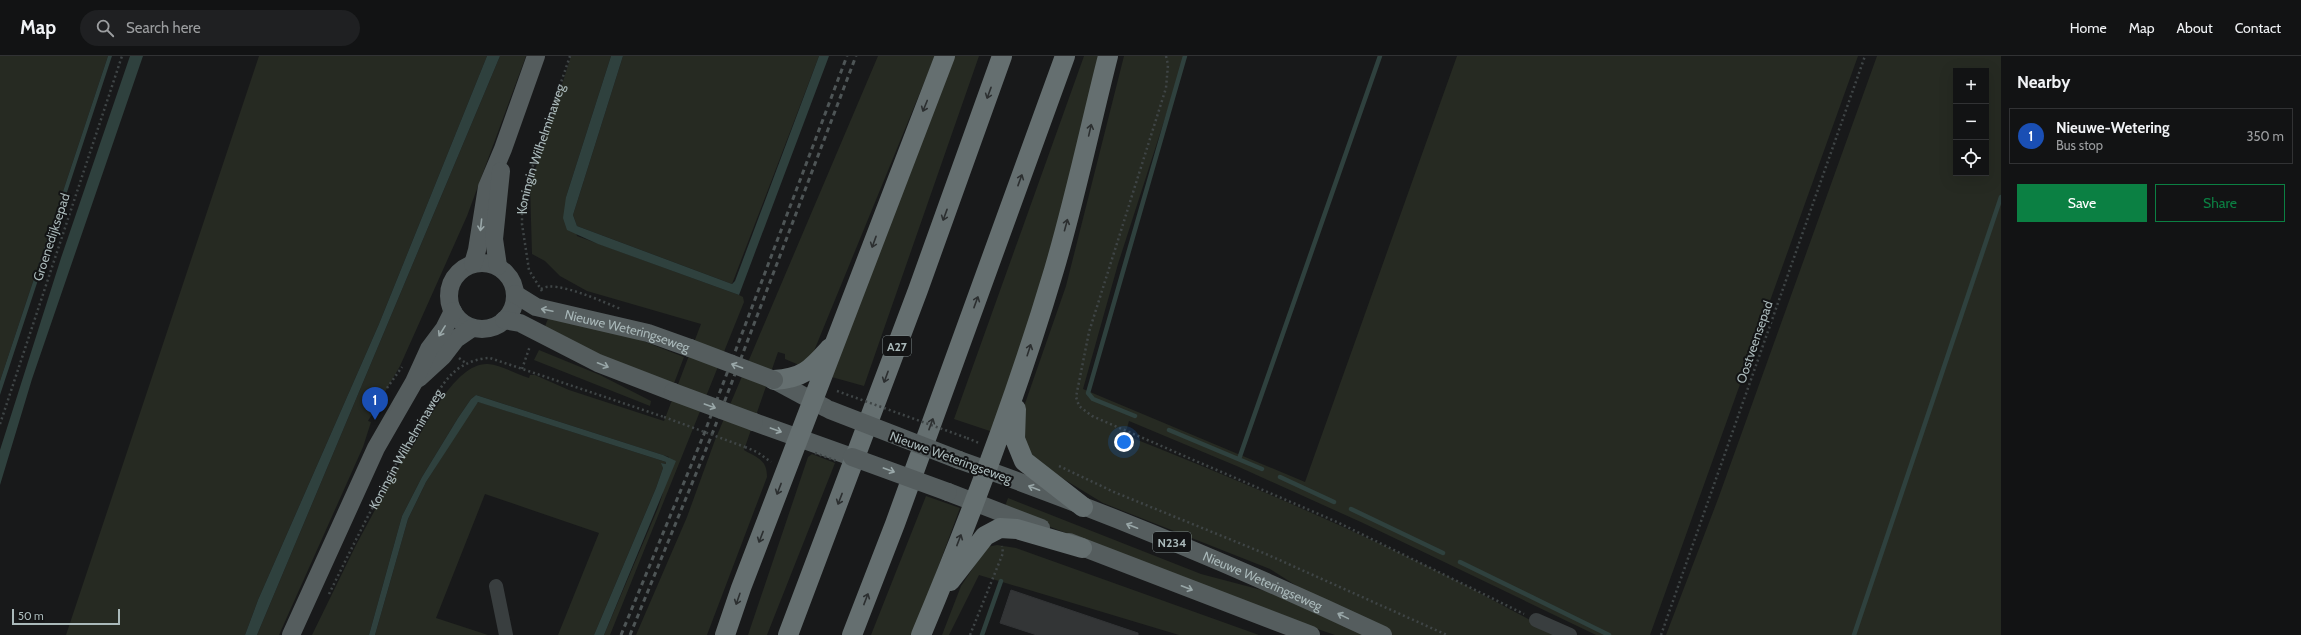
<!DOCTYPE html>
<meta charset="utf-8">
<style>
:root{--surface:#121314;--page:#1f2022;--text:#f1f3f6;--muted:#9c9ea0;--line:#313234;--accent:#0b8043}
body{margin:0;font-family:Cabin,sans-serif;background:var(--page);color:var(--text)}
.controls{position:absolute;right:12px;top:12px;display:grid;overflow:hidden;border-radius:0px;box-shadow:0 4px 16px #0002}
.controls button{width:36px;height:36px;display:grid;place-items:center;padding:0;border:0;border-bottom:1px solid var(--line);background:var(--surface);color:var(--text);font:20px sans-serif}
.scale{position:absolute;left:12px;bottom:10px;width:108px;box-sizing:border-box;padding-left:4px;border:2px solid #aab9ba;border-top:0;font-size:11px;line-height:14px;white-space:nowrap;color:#aab9ba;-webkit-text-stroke:3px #131415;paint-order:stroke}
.you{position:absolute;left:1124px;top:386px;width:14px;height:14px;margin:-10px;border:3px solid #fff;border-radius:50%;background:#1a73e8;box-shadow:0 0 0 6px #1a73e833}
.badge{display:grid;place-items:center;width:26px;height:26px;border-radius:50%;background:var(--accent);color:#fff;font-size:13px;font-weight:700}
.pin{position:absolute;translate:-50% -33px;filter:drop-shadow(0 1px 2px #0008)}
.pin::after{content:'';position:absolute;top:21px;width:14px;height:12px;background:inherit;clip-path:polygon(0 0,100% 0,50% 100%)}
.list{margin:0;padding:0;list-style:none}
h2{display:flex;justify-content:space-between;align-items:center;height:52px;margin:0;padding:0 16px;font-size:17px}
h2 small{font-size:13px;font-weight:400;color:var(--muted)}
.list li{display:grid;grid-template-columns:26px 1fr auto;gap:12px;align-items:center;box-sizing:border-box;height:56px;margin:0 8px 8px;padding:0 8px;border:1px solid var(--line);border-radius:0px}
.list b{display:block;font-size:15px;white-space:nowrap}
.list p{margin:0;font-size:13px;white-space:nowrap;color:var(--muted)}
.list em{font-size:13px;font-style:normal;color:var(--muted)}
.actions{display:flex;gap:8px;padding:12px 16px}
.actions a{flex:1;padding:9px 0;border:1px solid var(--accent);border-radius:0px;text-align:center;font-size:14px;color:var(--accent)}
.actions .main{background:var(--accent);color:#fff}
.icon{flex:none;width:22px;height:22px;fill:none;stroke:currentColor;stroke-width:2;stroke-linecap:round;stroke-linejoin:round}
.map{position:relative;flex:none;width:2001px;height:579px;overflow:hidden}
header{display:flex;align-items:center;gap:24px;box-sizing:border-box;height:56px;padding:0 20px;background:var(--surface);border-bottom:1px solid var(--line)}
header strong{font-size:19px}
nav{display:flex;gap:22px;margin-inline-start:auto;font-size:14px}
.search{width:280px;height:36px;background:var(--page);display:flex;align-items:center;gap:10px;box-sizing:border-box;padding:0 14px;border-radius:22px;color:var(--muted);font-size:15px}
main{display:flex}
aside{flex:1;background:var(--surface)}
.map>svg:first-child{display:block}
.green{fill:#262a22;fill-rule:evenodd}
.water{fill:#2f413e}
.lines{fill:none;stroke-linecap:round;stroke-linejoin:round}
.stream{stroke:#2f413e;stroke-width:4.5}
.building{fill:#333536;stroke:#323436}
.path{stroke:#3f4546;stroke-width:2.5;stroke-dasharray:2 3;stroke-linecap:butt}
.minor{stroke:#393e3f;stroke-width:14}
.major{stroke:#555d5e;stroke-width:18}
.highway{stroke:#656f70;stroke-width:20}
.rail{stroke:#4e5556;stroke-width:3;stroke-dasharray:5 4;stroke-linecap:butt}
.path-bridge{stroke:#3f4546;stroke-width:2.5;stroke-dasharray:2 3;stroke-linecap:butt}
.major-bridge{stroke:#555d5e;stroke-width:18}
.oneway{stroke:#2c2f30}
.oneway2{stroke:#99a7a8}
.labels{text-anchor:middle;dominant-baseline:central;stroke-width:4;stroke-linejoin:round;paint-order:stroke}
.shield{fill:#131415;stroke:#7d8888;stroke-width:1}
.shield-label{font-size:12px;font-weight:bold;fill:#aab9ba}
.street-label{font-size:13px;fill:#aab9ba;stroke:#131415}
</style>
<header>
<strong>Map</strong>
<div class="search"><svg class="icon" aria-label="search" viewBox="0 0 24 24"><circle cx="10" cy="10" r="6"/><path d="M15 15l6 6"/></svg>Search here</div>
<nav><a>Home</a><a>Map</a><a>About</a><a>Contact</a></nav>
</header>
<main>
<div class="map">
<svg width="2001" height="579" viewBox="0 0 2001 579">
<rect width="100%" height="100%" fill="#18191a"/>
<!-- green -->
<path class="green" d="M0 0H108L0 325Z
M259 0H487L379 268 258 544 245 579H66Z
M500 0H526L467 160 400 310 368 365 371 366 363 391 279 579H257Z
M571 0H611L566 141 577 180 739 239 743 241 744 246 610 579H604L658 452 662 440 669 401 476 339 471 343 458 362 422 421 402 460 369 579H312L356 489 409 391 412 392C426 369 456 306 488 308 501 309 516 318 529 322L530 319H535L569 334 664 365 701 268 587 235 560 220 545 205 532 198 530 130Z
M623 0H819L732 228 577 170 573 159Z
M878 0H935L814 295 811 301 799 309 785 303V298L778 296 744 394C757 402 767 403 767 421L707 579H636L687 461 715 384Z
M954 0H979L864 330 828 320Z
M1084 0H1100L1066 158 996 377 954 363Z
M1124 0H1185L1118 208 1083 333 1305 426 1457 0H1858L1650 579H1596L1363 467 1239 411 1129 365 1125 379C1238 424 1349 471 1457 525 1492 543 1525 562 1559 579H1390L1325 548 1270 513 1103 447 1052 416 1034 403 1024 384 1021 359 1066 230Z
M1877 0H2001V579H1666L1718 443ZM1956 15H1986V117H1956Z
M549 260 625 278 684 301 673 330 613 307 544 273Z
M539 294 600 319 651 345 650 350 534 304Z
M479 346 666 406V408L662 407 663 412 656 432 594 579H558L599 477 485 438 436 562 488 579H375L408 463 426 426 476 347Z
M812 398 835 407 767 579H748L808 401Z
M926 440 960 452 913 579H871Z
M1008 442 1201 518 1273 537 1370 579H1335L1294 565 1004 453Z
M997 489 1016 492 1259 579H1179L979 519 949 579H942L961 530 987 491Z"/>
<!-- water -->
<path class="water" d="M108 0H112L0 339V325Z
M130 0H143L32 323 0 429V394L61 202Z
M487 0H500L257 579H245L258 544 379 268Z
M611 0H623L573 159 577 170 732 228 735 225 819 0H829L739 239 598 188 567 174 563 162 566 141Z
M476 339 663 399 676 405 604 579H594L656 432 663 412 661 407 666 408V406L478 346 426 426 408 463 375 579H369L402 460 422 421 458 362 471 343Z"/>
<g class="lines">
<!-- stream -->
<path class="stream" d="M1135 360 1093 343 1088 337 1185 0
M1169 374 1262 413
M1239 403 1380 0
M1280 421 1334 446
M1351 453 1443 497
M1460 506 1609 579
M982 579 1001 525
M1854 579 2001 141"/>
</g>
<!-- building -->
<path class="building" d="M1011 534 1138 577V579H1037L1000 567Z"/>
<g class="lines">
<!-- path -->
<g class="path">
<path d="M1166 0 1168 9 1166 32 1089 276 1076 341 1079 350 1092 360 1337 466 1524 558"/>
<path d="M541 233C555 223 605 247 621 253"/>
<path id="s1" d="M542 235 529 214 522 168V149L530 118 570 0"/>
<path d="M459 302 467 308"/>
<path d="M522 313 530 290"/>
<path d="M387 332 402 311"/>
<path d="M0 368 122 0"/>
<path d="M967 382 979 387"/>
<path d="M745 391 757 396 771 406"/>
<path d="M1059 410 1114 436 1266 498 1447 579"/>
<path id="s2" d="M329 538C358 479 387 421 421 365 431 349 440 329 453 317 462 308 478 302 490 302L664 361"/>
<path d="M970 579 1003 497 1002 490"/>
<path d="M1661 579 1865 0"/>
</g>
<!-- minor -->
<path class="minor" d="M496 530 506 579
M1536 564 1570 579"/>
<!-- major -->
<g class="major">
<circle cx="482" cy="240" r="33"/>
<path d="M473 208 477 194 487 131 503 93 536 0"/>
<path d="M498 210 494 183 501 115"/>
<path id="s3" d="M515 238 536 251 648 277 690 292"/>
<path d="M504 264 520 267 598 307 673 336"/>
<path d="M419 322 443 300 456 283 472 272"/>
<path d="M774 324 826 352"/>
<path d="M754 366 852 401"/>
<path id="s4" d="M959 404C1104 455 1245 514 1383 579"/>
<path d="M948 436 1041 472"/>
<path d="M1069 486 1311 579"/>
<path d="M291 579 376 392 414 326 429 293 444 273 453 255"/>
</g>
<!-- highway -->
<path class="highway" d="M774 324C804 322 811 313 830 292
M1016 353 1015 383 1024 405 1083 451
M950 525 985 480 1000 472 1017 473 1082 492
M725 579 741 532 945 0
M788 579 918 234 1002 0
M852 579 895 468 1065 0
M921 579C971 460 1017 338 1054 214 1075 143 1090 71 1108 0"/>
<!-- rail -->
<path class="rail" d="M621 579 704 378 847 0
M630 579 711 381 856 0"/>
<!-- path-bridge -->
<path class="path-bridge" d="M837 335 967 382
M664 361 745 391
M815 397 837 405"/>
<!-- major-bridge -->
<path class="major-bridge" d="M690 292 774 324
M673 336 754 366
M830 354 959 404
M852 401 948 436"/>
</g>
<!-- one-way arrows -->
<defs><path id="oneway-shaft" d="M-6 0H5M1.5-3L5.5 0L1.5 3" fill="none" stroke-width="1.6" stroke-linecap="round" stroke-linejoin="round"/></defs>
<g class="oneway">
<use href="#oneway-shaft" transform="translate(989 37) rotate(110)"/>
<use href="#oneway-shaft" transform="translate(925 50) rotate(112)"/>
<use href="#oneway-shaft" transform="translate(1090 74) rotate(-77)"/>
<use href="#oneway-shaft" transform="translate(1020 124) rotate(-70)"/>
<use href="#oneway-shaft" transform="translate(945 159) rotate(110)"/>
<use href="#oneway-shaft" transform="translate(1066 169) rotate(-75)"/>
<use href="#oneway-shaft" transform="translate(874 186) rotate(110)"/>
<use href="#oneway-shaft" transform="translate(976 246) rotate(-70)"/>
<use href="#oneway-shaft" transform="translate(1029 294) rotate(-72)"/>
<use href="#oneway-shaft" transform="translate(886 321) rotate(110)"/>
<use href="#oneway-shaft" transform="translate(931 368) rotate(-70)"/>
<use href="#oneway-shaft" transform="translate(779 433) rotate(111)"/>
<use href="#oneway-shaft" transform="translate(840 443) rotate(111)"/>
<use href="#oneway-shaft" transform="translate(761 481) rotate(111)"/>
<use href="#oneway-shaft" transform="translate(959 484) rotate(-69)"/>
<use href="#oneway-shaft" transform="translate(738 543) rotate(109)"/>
<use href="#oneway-shaft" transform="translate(866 543) rotate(-69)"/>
</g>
<g class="oneway2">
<use href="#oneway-shaft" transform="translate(481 169) rotate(96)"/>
<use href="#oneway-shaft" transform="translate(547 254) rotate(-168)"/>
<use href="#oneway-shaft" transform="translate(442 275) rotate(122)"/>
<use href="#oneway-shaft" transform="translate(603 309) rotate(22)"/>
<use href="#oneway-shaft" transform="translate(737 310) rotate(-160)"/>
<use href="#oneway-shaft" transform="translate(710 350) rotate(20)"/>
<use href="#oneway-shaft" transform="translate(776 374) rotate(20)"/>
<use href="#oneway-shaft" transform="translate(889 414) rotate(20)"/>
<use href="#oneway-shaft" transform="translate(1034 432) rotate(-159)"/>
<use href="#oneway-shaft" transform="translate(1132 470) rotate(-159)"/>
<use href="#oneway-shaft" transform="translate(1187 532) rotate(21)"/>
<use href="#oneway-shaft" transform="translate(1343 560) rotate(-154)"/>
</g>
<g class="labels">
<!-- shield labels -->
<g class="shield">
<rect x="883" y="280" width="28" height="20" rx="3"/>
<rect x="1153" y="476" width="38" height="20" rx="3"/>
</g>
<g class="shield-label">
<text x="897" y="290">A27</text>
<text x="1172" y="486">N234</text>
</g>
<!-- street labels -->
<g class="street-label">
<text stroke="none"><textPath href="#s1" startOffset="149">Koningin Wilhelminaweg</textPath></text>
<text transform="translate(51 181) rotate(-72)">Groenedijksepad</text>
<text stroke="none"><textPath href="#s3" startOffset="119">Nieuwe Weteringseweg</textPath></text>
<text transform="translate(1754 286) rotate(-71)">Oostveensepad</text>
<text stroke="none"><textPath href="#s2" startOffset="164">Koningin Wilhelminaweg</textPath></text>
<text transform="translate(951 401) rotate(20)">Nieuwe Weteringseweg</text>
<text stroke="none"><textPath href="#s4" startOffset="327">Nieuwe Weteringseweg</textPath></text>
</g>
</g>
</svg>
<div class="controls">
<button>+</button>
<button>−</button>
<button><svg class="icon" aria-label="locate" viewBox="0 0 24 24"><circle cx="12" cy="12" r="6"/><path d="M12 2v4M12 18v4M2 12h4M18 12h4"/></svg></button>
</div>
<div class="scale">50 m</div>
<div class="you"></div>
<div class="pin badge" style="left:375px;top:364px;background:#1a4fb4">1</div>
</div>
<aside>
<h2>Nearby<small></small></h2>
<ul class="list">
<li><span class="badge" style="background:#1a4fb4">1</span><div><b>Nieuwe-Wetering</b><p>Bus stop</p></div><em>350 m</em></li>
</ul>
<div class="actions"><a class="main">Save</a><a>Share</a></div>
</aside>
</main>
